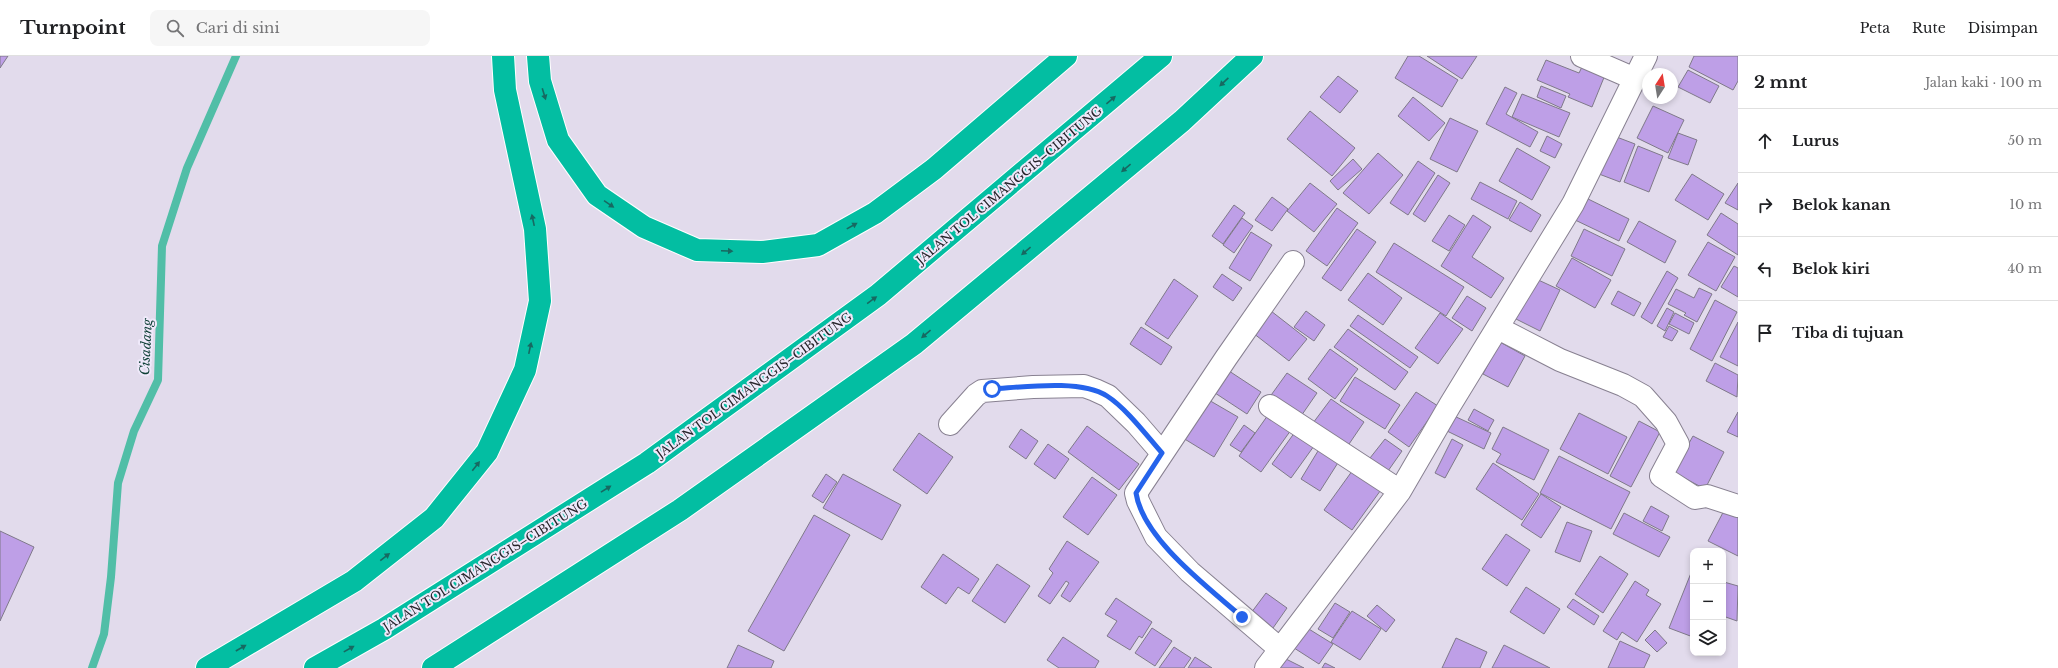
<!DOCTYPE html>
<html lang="id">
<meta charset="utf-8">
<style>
:root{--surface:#fff;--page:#f6f6f6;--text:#202124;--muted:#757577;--line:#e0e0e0}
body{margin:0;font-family:"Libre Baskerville",serif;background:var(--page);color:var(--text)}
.controls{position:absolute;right:12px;bottom:12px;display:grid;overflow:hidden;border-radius:8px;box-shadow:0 2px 6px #0003}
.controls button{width:36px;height:36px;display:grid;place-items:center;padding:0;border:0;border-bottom:1px solid var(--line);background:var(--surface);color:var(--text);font:20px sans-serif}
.compass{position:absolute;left:1642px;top:12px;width:36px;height:36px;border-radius:50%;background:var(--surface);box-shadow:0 2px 6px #0003;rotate:12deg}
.stop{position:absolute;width:12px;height:12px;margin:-9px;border:3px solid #2563eb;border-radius:50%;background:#fff}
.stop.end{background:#2563eb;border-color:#fff;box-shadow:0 1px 4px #0008}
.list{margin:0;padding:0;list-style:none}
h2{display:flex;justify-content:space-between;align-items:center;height:52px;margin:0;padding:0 16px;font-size:17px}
h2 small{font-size:13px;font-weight:400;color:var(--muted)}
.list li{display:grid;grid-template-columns:26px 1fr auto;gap:12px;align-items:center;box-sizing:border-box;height:64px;padding:0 16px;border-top:1px solid var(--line)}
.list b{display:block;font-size:15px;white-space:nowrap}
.list em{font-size:13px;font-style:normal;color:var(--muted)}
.icon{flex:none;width:22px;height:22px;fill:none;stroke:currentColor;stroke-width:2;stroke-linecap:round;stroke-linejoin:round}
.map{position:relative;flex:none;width:1738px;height:612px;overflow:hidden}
header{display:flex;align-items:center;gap:24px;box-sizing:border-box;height:56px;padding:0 20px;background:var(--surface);border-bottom:1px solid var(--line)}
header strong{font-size:19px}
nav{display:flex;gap:22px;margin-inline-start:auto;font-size:14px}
.search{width:280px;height:36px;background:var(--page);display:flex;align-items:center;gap:10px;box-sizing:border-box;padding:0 14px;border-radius:8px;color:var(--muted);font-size:15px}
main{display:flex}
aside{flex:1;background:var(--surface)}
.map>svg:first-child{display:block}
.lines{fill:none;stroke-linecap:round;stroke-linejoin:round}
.stream{stroke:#51bea7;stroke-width:8}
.building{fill:#be9fe7;stroke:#7f7989}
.minor-casing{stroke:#888191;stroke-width:24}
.highway-casing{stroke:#fff;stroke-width:24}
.minor{stroke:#fff;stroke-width:22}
.highway{stroke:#03bea2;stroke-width:22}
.oneway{fill:#176961}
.route{stroke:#2563eb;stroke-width:5}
.labels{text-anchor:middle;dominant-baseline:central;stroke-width:4;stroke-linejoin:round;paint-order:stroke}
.street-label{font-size:12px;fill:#27242b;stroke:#efe9fa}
.water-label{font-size:13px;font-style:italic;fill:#0d3f35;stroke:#efe9fa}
</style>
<header>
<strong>Turnpoint</strong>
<div class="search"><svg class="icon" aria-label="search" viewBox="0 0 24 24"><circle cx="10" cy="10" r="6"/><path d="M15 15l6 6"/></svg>Cari di sini</div>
<nav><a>Peta</a><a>Rute</a><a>Disimpan</a></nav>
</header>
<main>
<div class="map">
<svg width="1738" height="612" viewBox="0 0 1738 612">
<rect width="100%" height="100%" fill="#e2dbec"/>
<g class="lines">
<!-- stream -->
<path class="stream" d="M92 612 104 578 111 521 118 427 134 375 158 324 162 190 187 112 236 0"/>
</g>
<!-- building -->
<path class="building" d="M0 0H8L0 12Z
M1408 0H1419L1458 24 1442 51 1395 22Z
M1427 0H1477L1462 23Z
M1694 0H1738V25L1733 34 1689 11Z
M1546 4 1579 17 1583 9 1605 19 1592 51 1568 41 1570 38 1537 24Z
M1688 14 1719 30 1710 47 1678 31Z
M1338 20 1358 35 1340 57 1320 41Z
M1541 30 1566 40 1561 52 1537 41Z
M1505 31 1517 37 1506 58 1538 76 1530 91 1486 68Z
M1522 38 1570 57 1559 81 1512 61Z
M1413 41 1445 67 1429 85 1398 60Z
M1653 50 1684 64 1668 97 1637 82Z
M1310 55 1355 92 1332 120 1287 83Z
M1450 62 1478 75 1457 116 1430 103Z
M1678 77 1697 84 1688 109 1668 102Z
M1547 80 1562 88 1555 102 1540 95Z
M1614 80 1635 88 1620 126 1599 118Z
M1638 90 1663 100 1649 136 1624 126Z
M1517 92 1550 111 1532 144 1499 125Z
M1378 97 1403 119 1369 158 1343 137Z
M1353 103 1362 113 1338 134 1330 125Z
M1418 105 1435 117 1408 159 1390 147Z
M1692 118 1724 138 1708 164 1675 144Z
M1438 119 1450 127 1425 166 1413 158Z
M1480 126 1517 145 1508 163 1471 143Z
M1310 127 1337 148 1314 176 1287 155Z
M1738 127V154L1725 147Z
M1272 141 1288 153 1272 175 1255 164Z
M1584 141 1629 163 1619 185 1573 163Z
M1520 146 1541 159 1531 176 1509 164Z
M1234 149 1245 157 1223 188 1212 180Z
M1337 152 1358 167 1327 210 1306 195Z
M1721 157 1738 168V199L1707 179Z
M1449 159 1465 169 1449 195 1432 185Z
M1473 159 1491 171 1472 201 1504 222 1491 242 1441 210Z
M1242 162 1253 170 1234 197 1223 189Z
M1639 165 1676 185 1665 207 1627 186Z
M1357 173 1376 186 1341 235 1322 222Z
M1584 173 1625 193 1612 220 1571 200Z
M1251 176 1272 189 1250 225 1229 212Z
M1708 186 1735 201 1716 235 1688 219Z
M1394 187 1464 231 1446 260 1376 216Z
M1572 202 1611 224 1595 252 1556 230Z
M1734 210 1738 212V241L1721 231Z
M1667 215 1678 222 1652 268 1641 261Z
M1368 217 1402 242 1383 269 1348 244Z
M1222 218 1242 232 1233 245 1213 231Z
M1534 222 1560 234 1540 275 1514 262Z
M1174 223 1198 240 1168 283 1145 268Z
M1699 232 1712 238 1697 266 1684 259 1686 257 1668 248 1676 233 1694 242Z
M1618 235 1641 247 1634 260 1611 248Z
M1467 240 1486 252 1472 275 1452 262Z
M1715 244 1737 256 1712 305 1690 293Z
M1667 252 1674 256 1665 275 1657 270Z
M1271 255 1307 283 1289 305 1253 277Z
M1306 255 1325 269 1314 285 1294 271Z
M1440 257 1463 273 1438 308 1415 292Z
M1675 257 1694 267 1689 278 1669 268Z
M1358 259 1418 301 1410 312 1350 270Z
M1738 266V310L1720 301Z
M1669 270 1678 275 1672 285 1663 281Z
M1141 271 1172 291 1161 309 1130 288Z
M1348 273 1408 316 1395 334 1334 291Z
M1500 286 1525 300 1508 331 1483 318Z
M1330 293 1358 313 1335 343 1308 323Z
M1715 307 1738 319 1737 341 1706 325Z
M1226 313 1261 336 1247 358 1212 335Z
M1287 317 1317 337 1299 363 1269 342Z
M1355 321 1400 349 1385 373 1340 345Z
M1416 336 1438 350 1409 391 1388 376Z
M1207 343 1238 361 1214 401 1183 382Z
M1331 343 1364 366 1347 391 1313 367Z
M1474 353 1494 364 1488 375 1468 364Z
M1738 356V381L1727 376Z
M1579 357 1627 381 1608 418 1560 393Z
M1268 359 1291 374 1261 416 1239 400Z
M1454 360 1491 377 1484 393 1447 375Z
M1639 365 1660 376 1631 431 1610 420Z
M1244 369 1255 377 1241 396 1230 389Z
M1087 370 1139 408 1119 434 1068 396Z
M1503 371 1549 394 1534 424 1496 406 1501 398 1492 393Z
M1021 373 1038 385 1026 403 1009 391Z
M1295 376 1314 390 1291 422 1272 408Z
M919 377 953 401 927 438 893 414Z
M1693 380 1724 396 1705 433 1673 416Z
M1385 383 1402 395 1388 415 1370 402Z
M1452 383 1463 389 1445 422 1435 417Z
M1048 388 1069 403 1055 423 1034 408Z
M1321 390 1341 402 1320 435 1301 423Z
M1559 400 1630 436 1611 473 1540 437Z
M1493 407 1539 438 1522 464 1476 433Z
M1355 411 1383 431 1352 474 1324 454Z
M826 418 837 426 823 447 812 440Z
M843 418 901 449 882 484 823 452Z
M1092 421 1117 439 1088 479 1063 461Z
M1541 438 1561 451 1541 482 1521 469Z
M1728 447 1738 452V500L1708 485Z
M1651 450 1669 460 1662 475 1643 465Z
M1624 457 1670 481 1659 501 1613 478Z
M814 459 850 479 784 595 748 575Z
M1567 466 1592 475 1580 506 1555 496Z
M0 475 34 491 0 565Z
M1506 478 1530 494 1507 530 1482 513Z
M1067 485 1099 506 1070 546 1061 540 1069 527 1066 525 1050 548 1038 540 1053 517 1049 513Z
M943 498 979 523 969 538 958 531 946 548 921 531Z
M1600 500 1628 518 1603 557 1575 538Z
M997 508 1030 530 1005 567 972 545Z
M1693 512V581L1669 572Z
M1635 525 1649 534 1646 539 1661 548 1637 586 1622 576 1617 584 1603 575Z
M1724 526 1738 530 1737 565 1723 560Z
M1526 531 1560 553 1544 578 1510 556Z
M1266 537 1287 552 1273 572 1251 557Z
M1116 542 1152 566 1142 582 1139 580 1130 594 1107 580 1117 565 1105 558Z
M1573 543 1599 560 1594 569 1567 551Z
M1335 547 1350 556 1333 582 1318 573Z
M1377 549 1395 564 1386 576 1367 560Z
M1352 555 1381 573 1360 604 1331 586Z
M1304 570 1333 588 1319 608 1291 590Z
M1152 572 1172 585 1155 610 1135 597Z
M1655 574 1667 587 1657 596 1645 584Z
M1063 581 1099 605 1095 612H1059L1047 604Z
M1456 582 1487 596 1480 612H1442Z
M1620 585 1650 599 1644 612H1608Z
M738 589 774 605 771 612H727Z
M1504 589 1550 612H1492Z
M1174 591 1191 602 1184 612H1159Z
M1195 601 1212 612H1188Z
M1282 601 1304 612H1276Z
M1325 607 1335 612H1322Z"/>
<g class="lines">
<defs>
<path id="minor" d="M1582 0 1635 23
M1498 272 1560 304 1623 329 1643 340 1666 366 1678 388 1661 420 1695 442 1707 440 1738 450
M1270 350 1400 435
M950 368 976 339 982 335 1033 331 1084 330 1095 334 1108 340 1136 367 1162 397
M1280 593 1190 516 1156 481 1138 445 1136 437 1226 302 1293 206
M1266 612 1400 435 1450 349 1573 148 1646 0"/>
<path id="highway" d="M538 0 540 25 558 84 597 139 644 171 697 194 762 196 818 189 875 157 934 113 1066 0
M207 612 354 525 434 462 487 396 525 314 540 245 535 173 505 34 503 0
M315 612 384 573 647 407 878 239 1161 0
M433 612 680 454 914 288 1182 65 1252 0"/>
</defs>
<!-- minor casing -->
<use href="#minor" class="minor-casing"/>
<!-- highway casing -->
<use href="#highway" class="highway-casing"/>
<!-- minor -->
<use href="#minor" class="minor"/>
<!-- highway -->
<use href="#highway" class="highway"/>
</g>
<!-- one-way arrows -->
<defs><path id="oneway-solid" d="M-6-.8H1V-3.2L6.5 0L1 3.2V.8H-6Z"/></defs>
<g class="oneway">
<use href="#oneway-solid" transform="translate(1224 26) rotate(137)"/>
<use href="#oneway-solid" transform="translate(544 38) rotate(73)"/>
<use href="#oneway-solid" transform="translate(1111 44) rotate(-40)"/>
<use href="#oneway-solid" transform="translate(1126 112) rotate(140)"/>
<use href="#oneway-solid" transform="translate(609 148) rotate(34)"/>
<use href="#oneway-solid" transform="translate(533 164) rotate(-102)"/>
<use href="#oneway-solid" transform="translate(852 170) rotate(-29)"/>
<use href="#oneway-solid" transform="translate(727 195) rotate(2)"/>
<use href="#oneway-solid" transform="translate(1026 195) rotate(140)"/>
<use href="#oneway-solid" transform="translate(872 244) rotate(-36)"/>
<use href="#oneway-solid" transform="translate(926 278) rotate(140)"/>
<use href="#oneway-solid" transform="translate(530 292) rotate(-78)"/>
<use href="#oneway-solid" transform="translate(476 410) rotate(-52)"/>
<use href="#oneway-solid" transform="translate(606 433) rotate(-32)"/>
<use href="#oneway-solid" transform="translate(385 501) rotate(-38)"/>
<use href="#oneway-solid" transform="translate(241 592) rotate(-30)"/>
<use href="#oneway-solid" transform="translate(349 593) rotate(-29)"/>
</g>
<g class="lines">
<!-- route -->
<path class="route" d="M992 333C1024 331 1081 323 1107 340 1126 352 1147 380 1162 397L1136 437C1143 483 1208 531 1242 561"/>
</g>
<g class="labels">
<!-- street labels -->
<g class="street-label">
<text transform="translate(1009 129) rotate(-40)">JALAN TOL CIMANGGIS–CIBITUNG</text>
<text transform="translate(754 329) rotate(-36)">JALAN TOL CIMANGGIS–CIBITUNG</text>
<text transform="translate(485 509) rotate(-32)">JALAN TOL CIMANGGIS–CIBITUNG</text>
</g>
<!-- water labels -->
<g class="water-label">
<text transform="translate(146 291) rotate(-87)">Cisadang</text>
</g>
</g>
</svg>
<div class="controls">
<button>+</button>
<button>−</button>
<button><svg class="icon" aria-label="layers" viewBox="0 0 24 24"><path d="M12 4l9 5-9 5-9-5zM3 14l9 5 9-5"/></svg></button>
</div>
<svg class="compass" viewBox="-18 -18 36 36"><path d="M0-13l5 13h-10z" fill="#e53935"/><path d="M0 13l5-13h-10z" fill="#757577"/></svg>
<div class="stop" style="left:992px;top:333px"></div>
<div class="stop end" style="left:1242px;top:561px"></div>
</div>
<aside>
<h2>2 mnt<small>Jalan kaki · 100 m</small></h2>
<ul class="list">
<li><svg class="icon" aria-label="ahead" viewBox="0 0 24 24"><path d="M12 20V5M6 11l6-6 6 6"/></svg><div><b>Lurus</b></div><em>50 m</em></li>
<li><svg class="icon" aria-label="right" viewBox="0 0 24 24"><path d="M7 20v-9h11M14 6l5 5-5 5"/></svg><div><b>Belok kanan</b></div><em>10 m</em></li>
<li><svg class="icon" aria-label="left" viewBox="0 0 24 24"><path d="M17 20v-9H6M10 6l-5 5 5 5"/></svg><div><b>Belok kiri</b></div><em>40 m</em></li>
<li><svg class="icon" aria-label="arrive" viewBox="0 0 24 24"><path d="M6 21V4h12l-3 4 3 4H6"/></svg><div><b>Tiba di tujuan</b></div></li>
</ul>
</aside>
</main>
